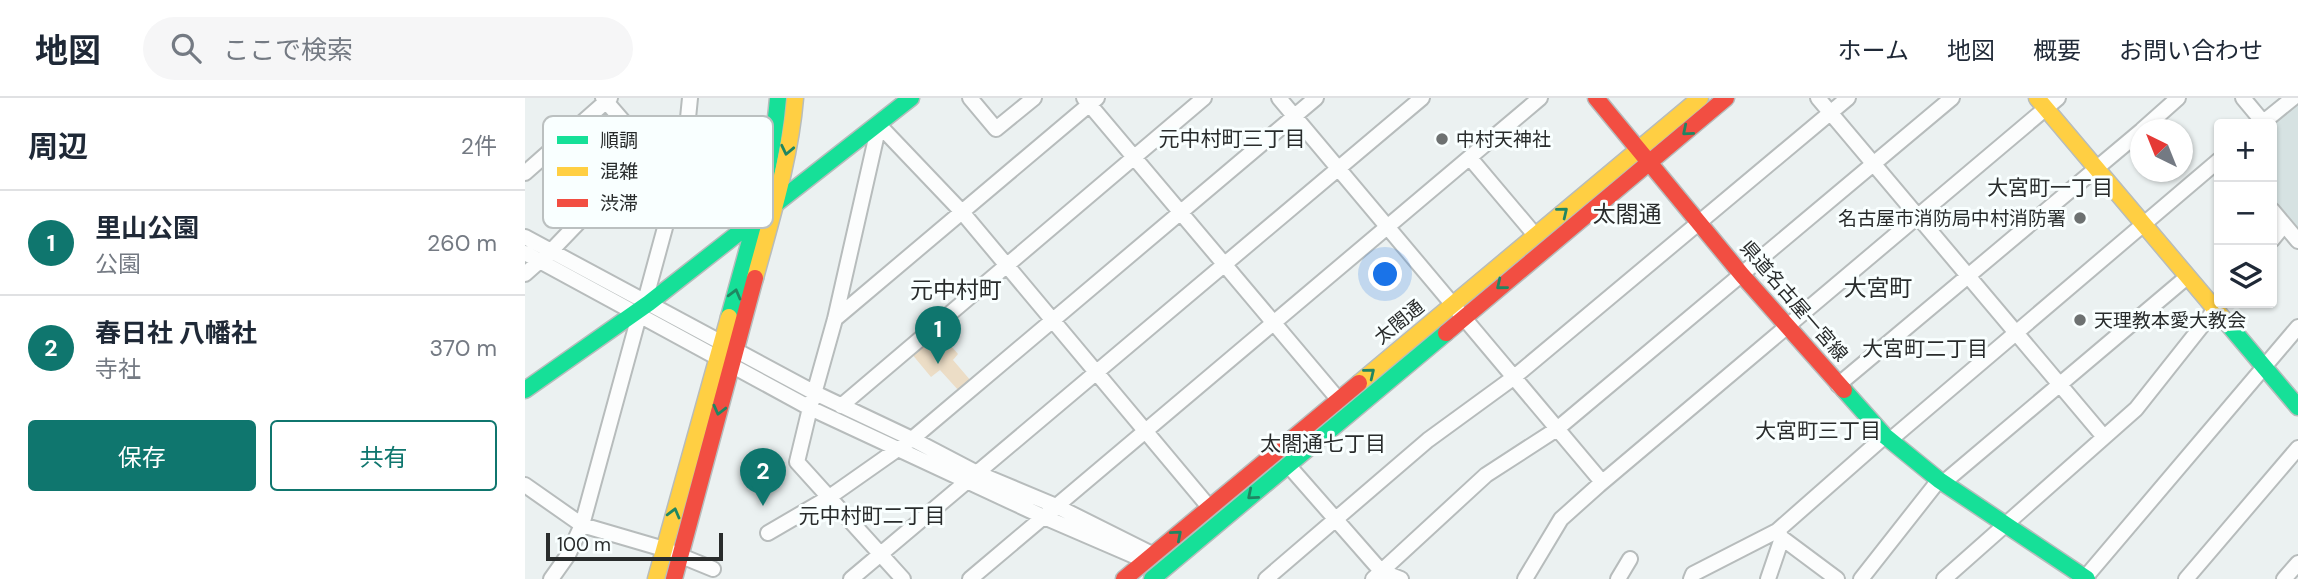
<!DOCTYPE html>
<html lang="ja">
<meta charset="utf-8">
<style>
:root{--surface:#fff;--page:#f6f6f7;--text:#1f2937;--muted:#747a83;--line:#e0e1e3;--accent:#0f766e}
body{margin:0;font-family:"DM Sans","Noto Sans JP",sans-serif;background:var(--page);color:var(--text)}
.controls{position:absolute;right:21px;top:21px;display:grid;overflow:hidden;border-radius:7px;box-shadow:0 2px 5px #0004}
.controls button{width:63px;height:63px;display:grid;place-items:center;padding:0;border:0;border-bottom:2px solid var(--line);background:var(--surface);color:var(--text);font:35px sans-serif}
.compass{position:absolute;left:1605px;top:21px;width:63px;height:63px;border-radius:50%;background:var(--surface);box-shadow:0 2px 5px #0004;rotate:317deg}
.scale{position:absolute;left:21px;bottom:18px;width:177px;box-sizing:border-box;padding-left:7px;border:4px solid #292c2c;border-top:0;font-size:19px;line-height:24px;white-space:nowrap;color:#292c2c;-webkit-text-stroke:5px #f9ffff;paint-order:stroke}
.you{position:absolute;left:861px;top:177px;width:24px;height:24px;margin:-18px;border:5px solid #fff;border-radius:50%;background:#1a73e8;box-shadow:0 0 0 10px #1a73e833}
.badge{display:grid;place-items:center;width:46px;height:46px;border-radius:50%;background:var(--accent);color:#fff;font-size:23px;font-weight:700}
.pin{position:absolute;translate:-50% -58px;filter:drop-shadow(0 2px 4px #0008)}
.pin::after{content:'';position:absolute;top:37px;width:24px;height:21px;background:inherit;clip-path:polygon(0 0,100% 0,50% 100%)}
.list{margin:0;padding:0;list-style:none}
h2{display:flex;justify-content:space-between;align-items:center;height:91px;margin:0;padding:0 28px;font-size:30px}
h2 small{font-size:23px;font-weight:400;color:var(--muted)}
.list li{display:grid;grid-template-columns:46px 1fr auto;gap:21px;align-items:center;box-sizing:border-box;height:105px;padding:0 28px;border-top:2px solid var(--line)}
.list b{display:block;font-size:26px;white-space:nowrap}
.list p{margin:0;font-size:23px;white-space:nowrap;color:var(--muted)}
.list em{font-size:23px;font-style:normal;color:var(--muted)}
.actions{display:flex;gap:14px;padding:21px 28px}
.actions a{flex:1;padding:16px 0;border:2px solid var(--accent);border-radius:7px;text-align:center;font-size:24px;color:var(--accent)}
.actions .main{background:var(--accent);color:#fff}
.icon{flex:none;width:38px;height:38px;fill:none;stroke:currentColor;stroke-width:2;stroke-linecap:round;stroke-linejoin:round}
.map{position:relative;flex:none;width:1773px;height:481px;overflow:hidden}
header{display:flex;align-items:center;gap:42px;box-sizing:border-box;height:98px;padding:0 35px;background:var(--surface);border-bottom:2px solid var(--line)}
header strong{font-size:33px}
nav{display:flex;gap:38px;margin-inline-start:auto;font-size:24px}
.search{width:490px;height:63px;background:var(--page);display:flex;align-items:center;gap:18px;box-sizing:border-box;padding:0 24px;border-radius:38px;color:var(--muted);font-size:26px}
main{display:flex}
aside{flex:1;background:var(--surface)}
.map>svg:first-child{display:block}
.built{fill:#d6e2e2}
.green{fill:#ecddc6}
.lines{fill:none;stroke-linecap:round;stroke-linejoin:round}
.street-casing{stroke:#b7bcbc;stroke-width:18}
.fast-casing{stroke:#b7bcbc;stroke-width:19}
.slow-casing{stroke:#b7bcbc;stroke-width:19}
.jam-casing{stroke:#b7bcbc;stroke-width:19}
.street{stroke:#fcfdfd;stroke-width:14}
.fast{stroke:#16e098;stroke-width:16}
.slow{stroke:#ffcf43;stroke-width:16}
.jam{stroke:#f24e42;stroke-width:16}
.oneway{stroke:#208662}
.poi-dot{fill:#6d7171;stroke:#f9ffff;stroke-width:2.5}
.labels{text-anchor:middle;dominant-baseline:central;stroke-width:6;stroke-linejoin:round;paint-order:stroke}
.poi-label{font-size:19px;fill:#292c2c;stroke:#f9ffff;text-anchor:start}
.street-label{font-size:19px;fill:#292c2c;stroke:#f9ffff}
.neighbourhood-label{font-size:21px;fill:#292c2c;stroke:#f9ffff}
.quarter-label{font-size:23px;fill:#292c2c;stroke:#f9ffff}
.key{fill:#f9ffff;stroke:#bbc0c0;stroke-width:2}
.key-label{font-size:19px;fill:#292c2c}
</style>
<header>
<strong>地図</strong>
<div class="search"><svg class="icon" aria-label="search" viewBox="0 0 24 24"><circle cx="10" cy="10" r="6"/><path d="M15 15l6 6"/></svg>ここで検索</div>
<nav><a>ホーム</a><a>地図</a><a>概要</a><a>お問い合わせ</a></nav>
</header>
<main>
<aside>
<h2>周辺<small>2件</small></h2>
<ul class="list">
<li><span class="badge">1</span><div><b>里山公園</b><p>公園</p></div><em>260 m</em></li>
<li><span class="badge">2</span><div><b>春日社 八幡社</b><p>寺社</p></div><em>370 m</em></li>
</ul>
<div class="actions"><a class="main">保存</a><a>共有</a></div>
</aside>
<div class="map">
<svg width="1773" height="481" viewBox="0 0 1773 481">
<rect width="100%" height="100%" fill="#ebf1f1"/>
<!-- built -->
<path class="built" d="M1773 2V137L1747 105V26Z"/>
<!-- green -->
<path class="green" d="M413 233 433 256 428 262 446 283 434 293 415 272 406 279 386 255Z"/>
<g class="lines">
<defs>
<path id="street" d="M445 0 471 31 509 0
M559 0 813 301
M754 0 1077 384
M1293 0 1579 339
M1718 0 1738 24
M1736 26 1768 0
M1617 32 1653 0
M123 52 241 78
M945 60 1010 137
M0 75 85 0
M1747 112 1773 143
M0 139 290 295 387 341 452 375 531 408 629 457
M1747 142 1759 127
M0 155 285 310 519 419 621 463
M0 176 26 153 123 52 78 0
M120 203 159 60 165 0
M310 221 572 0
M1313 287 1616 33
M316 308 679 0
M1365 342 1694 62
M763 367 856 473 876 481
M1418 385 1662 179
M0 387 57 427 139 451 188 471
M243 435 303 400 387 341 791 0
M1257 440 1312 481
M26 481 43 457 57 427 114 218
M326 481 897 0
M378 481 272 364 285 310 310 221 354 27 437 114 684 409
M445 481 1015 0
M741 481 903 342 988 280 1323 0
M848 481 961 377 1032 331 1427 0
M1000 481 1036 421 1074 387 1533 0
M1093 481 1105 461
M1166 481 1168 476 1252 433 1360 338
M1243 481 1257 440 1253 434
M1336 481 1414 382
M1419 481 1611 311 1695 205
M1559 481 1773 229
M1661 481 1773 350
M1759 481 1773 465"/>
<path id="fast" d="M204 219C223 148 247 74 253 0
M1702 225 1773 309
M0 292 124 205 386 0
M1319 292 1360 338 1414 382 1562 481
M627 481 921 235"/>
<path id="slow" d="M1512 0 1702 225
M230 180C246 121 265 61 270 0
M834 285 1175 0
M131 481 204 219"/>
<path id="jam" d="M1071 0 1217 177 1319 292
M921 235 1201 0
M149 481 230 180
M599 481 834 285"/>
</defs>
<!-- street casing -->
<use href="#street" class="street-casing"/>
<!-- fast casing -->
<use href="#fast" class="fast-casing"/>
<!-- slow casing -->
<use href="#slow" class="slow-casing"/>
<!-- jam casing -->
<use href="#jam" class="jam-casing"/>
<!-- street -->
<use href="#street" class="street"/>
<!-- fast -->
<use href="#fast" class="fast"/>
<!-- slow -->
<use href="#slow" class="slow"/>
<!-- jam -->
<use href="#jam" class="jam"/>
</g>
<!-- one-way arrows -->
<defs><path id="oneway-chevron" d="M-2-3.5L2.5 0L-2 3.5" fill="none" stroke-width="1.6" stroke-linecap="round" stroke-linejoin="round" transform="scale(1.75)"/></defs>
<g class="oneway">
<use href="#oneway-chevron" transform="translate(1162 33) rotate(140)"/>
<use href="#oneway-chevron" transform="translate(262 52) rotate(102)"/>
<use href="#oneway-chevron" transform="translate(1038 114) rotate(-39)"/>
<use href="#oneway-chevron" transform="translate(976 187) rotate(141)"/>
<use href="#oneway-chevron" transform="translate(210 196) rotate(-75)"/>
<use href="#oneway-chevron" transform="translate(845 275) rotate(-39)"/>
<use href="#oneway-chevron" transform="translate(194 312) rotate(104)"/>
<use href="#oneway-chevron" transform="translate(727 397) rotate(140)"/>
<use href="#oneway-chevron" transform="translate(149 415) rotate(-75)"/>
<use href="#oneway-chevron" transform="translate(652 437) rotate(-41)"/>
</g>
<!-- markers -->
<g class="poi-dot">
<circle cx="917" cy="41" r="7"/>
<circle cx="1555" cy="120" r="7"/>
<circle cx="1555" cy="222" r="7"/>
</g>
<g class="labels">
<!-- poi labels -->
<g class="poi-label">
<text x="931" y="41">中村天神社</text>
<text x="1541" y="120" text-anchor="end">名古屋市消防局中村消防署</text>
<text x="1569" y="222">天理教本愛大教会</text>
</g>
<!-- street labels -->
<g class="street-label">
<text transform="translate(1269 203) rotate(49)">県道名古屋一宮線</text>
<text transform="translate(874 224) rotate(-39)">太閤通</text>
</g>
<!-- neighbourhood labels -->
<g class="neighbourhood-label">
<text x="707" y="41">元中村町三丁目</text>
<text x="1525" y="90">大宮町一丁目</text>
<text x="1400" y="251">大宮町二丁目</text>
<text x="1293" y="333">大宮町三丁目</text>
<text x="798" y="346">太閤通七丁目</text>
<text x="347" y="418">元中村町二丁目</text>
</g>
<!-- quarter labels -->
<g class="quarter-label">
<text x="1102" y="116">太閤通</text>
<text x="1353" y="190">大宮町</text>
<text x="431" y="192">元中村町</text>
</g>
</g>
<!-- legend -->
<rect x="18" y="18" width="230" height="112" rx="10" class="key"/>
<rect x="32" y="38" width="31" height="8" fill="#16e098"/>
<rect x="32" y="69" width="31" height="9" fill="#ffcf43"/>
<rect x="32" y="101" width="31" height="8" fill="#f24e42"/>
<g class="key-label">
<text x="75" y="49">順調</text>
<text x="75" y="80">混雑</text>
<text x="75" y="112">渋滞</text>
</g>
</svg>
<div class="controls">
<button>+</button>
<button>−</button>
<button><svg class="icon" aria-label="layers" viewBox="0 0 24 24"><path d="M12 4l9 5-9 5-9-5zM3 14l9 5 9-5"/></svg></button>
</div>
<svg class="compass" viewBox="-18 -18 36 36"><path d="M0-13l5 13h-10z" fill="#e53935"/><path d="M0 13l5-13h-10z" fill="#747a83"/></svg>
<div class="scale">100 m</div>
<div class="you"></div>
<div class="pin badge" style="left:413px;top:266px">1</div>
<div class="pin badge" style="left:238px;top:408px">2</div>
</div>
</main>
